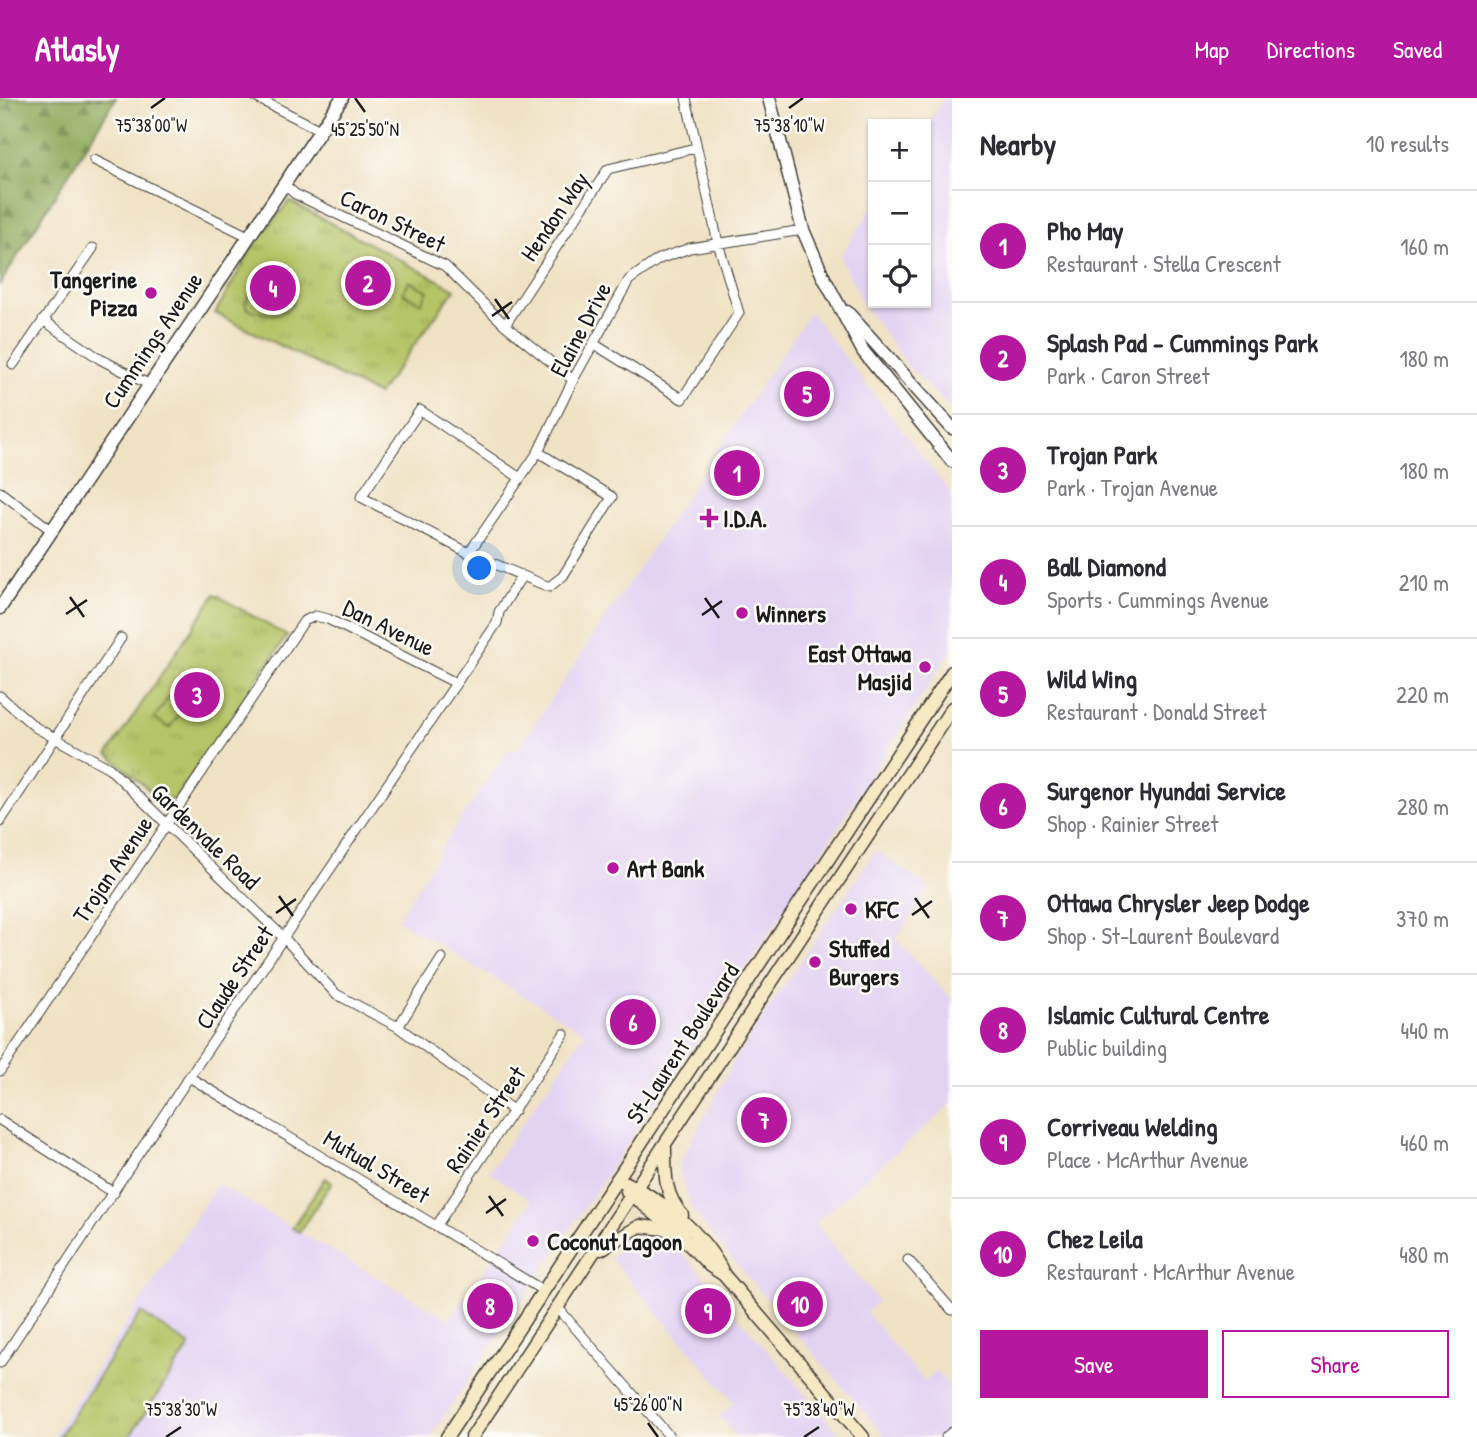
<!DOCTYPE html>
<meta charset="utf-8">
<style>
:root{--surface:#fff;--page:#f2f2f3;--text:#2b2b33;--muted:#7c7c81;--line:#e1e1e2;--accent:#b5179e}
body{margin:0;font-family:"Patrick Hand",sans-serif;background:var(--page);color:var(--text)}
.controls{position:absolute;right:21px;top:21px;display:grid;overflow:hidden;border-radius:0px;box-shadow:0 2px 5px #0004}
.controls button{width:63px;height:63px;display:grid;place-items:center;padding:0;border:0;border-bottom:2px solid var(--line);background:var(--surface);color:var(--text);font:35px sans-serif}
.you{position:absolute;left:480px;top:471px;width:24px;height:24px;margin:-18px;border:5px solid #fff;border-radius:50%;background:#1a73e8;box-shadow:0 0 0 10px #1a73e833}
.badge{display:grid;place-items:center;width:46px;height:46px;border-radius:50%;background:var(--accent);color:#fff;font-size:23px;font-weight:700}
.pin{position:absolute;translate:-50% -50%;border:4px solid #fff;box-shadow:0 2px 7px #0006}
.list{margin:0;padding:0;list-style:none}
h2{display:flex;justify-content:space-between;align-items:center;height:91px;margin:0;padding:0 28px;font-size:30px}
h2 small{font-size:23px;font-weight:400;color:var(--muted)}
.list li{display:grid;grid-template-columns:46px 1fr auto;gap:21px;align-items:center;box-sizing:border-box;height:112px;padding:0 28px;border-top:2px solid var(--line)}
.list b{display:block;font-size:26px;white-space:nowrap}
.list p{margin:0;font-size:23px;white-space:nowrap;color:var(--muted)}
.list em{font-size:23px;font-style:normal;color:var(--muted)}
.actions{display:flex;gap:14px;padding:21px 28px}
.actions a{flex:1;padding:16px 0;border:2px solid var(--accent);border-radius:0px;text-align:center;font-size:24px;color:var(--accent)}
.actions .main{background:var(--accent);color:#fff}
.icon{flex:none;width:38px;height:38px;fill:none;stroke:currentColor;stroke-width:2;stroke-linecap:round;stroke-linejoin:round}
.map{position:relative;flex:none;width:952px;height:1339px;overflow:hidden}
header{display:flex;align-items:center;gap:42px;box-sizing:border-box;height:98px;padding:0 35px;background:var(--accent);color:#fff}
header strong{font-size:33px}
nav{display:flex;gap:38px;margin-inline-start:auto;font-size:24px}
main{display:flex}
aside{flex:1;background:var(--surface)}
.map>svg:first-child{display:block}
.built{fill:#e3d3f3}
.grass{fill:url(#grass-dots);stroke:#687041;stroke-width:2}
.forest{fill:url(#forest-firs);stroke:#56633c;stroke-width:2}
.park{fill:url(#park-tufts);stroke:#687041;stroke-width:2}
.pitch{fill:#b5c466;stroke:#687041;stroke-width:2}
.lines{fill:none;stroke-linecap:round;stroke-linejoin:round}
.minor-casing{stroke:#3c3a35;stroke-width:11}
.tertiary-casing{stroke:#3c3a35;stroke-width:15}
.secondary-casing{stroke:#3c3a35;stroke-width:15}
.minor{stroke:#fff;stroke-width:9}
.tertiary{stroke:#fff;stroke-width:12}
.secondary{stroke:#f7e9c3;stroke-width:12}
.ticks{fill:none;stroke:#1c1c1c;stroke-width:2.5}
.poi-dot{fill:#b5179e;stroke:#fdfcf7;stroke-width:2.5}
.labels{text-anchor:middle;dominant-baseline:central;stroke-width:5;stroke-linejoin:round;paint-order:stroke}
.street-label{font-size:24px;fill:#1c1c1c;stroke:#fdfcf7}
.poi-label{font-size:24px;font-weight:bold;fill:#1c1c1c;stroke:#fdfcf7;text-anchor:start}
.ticks-label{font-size:18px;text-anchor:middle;fill:#1c1c1c;stroke:#fdfcf7;stroke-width:5;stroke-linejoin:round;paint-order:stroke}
</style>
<header>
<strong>Atlasly</strong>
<nav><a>Map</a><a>Directions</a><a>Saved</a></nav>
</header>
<main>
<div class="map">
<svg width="952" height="1339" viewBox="0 0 952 1339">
<defs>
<pattern id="grass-dots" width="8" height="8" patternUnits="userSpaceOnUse" patternTransform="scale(1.75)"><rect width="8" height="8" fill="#b5c466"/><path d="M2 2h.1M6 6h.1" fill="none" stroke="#9ba858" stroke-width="1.8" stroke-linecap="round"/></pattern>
<pattern id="forest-firs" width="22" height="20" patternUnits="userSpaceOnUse" patternTransform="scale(1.75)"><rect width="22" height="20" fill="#90aa5b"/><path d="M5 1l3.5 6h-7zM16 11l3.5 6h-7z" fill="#758a4a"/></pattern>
<pattern id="park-tufts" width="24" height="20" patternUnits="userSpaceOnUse" patternTransform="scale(1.75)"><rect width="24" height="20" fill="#b5c466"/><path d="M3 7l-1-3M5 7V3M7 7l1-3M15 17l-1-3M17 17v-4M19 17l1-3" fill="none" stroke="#9ba858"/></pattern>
</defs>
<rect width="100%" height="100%" fill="#fdfcf7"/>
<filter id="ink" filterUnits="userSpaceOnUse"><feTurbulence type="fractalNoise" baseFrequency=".0143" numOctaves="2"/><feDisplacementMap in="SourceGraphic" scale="14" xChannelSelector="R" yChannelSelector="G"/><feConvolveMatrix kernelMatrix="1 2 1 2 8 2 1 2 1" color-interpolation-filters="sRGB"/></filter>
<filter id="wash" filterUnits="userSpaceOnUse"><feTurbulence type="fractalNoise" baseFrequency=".00686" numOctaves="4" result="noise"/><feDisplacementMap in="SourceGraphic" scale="28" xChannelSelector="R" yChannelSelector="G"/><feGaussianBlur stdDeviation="1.57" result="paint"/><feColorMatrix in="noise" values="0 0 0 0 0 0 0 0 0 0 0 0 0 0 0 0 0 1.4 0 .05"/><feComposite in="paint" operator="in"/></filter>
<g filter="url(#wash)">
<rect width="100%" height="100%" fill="#f0e2c4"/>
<!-- built -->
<path class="built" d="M944 0H952V312L908 268 863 206 840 159 873 108V205H926V28Z
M810 214 952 397V551L789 806 430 1339H52L217 1086 450 1222 532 1103 489 1074 585 935 397 822 453 732 509 651 517 652Z
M876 752 930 790 896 841 952 902V1006L815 1125 878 1203 866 1215 925 1284 937 1273 952 1291V1339H886L714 1140 691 1109 679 1072 680 1064 739 954Z
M644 1136 666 1139 688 1161 842 1339H737L719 1319 734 1304 610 1160 628 1142Z"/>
<!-- grass -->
<path class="grass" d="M325 1080 332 1084 299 1134 292 1130Z"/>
<!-- forest -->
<path class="forest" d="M0 0H116L0 186Z"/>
<!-- park -->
<path class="park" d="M289 103 455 191 378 297 215 215 255 145Z
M215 496 287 538 174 702 159 701 108 656Z
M141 1215 190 1248 129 1339H58Z"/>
<!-- pitch -->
<path class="pitch" d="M273 173 282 175 293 185V206C278 222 267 216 248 211L245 206 258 179Z
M409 183 428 193 421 205 403 195Z
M172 595 187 606 169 630 154 620Z"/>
</g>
<g filter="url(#ink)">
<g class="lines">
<defs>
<path id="minor" d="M257 0 320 32
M94 62 248 138
M285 87 295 96 445 168 505 227 573 282
M43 222 100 261 148 286
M505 227 608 71 695 50
M594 246 682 301 739 215 718 145 686 0
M13 267 93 150
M520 380 420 312 361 399 469 455 549 489 563 478 612 399 538 354
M0 394 50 431
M469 455 538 354 573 282 629 182 659 161 690 150 803 132
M0 598 35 629 109 670 284 840 336 896 398 929 514 1013
M0 724 121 540
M398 929 442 860
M0 973 304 523 315 518 328 521 456 585
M189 979 544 1193
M0 1022 114 1095
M437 1127 564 936
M908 1162 952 1212
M558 1210 670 1339
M0 1265 189 979 497 525 499 514 521 479
M946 1339 952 1334"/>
<path id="tertiary" d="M769 0 803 132 823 178 863 253 952 363
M847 214 952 330
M0 510 342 0"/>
<path id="secondary" d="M665 1050C665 1076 664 1096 682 1117
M617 1081C658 1098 705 1135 724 1177L863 1339
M627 1093 676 1133 710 1168 724 1177
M601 1151 640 1128 673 1132
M447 1339 952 574
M472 1339 952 610"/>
</defs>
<!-- minor casing -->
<use href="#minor" class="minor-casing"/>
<!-- tertiary casing -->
<use href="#tertiary" class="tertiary-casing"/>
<!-- secondary casing -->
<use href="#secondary" class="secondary-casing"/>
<!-- minor -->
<use href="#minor" class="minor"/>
<!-- tertiary -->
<use href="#tertiary" class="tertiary"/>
<!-- secondary -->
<use href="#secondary" class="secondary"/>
</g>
</g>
<!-- ticks -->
<path class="ticks" d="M355 0 365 14M151 10 165 0M789 10 803 0M495 201 509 221M492 218 512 204M70 499 84 519M705 500 719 520M66 516 87 502M702 517 722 503M279 798 293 818M915 800 929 820M276 815 296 801M912 817 932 803M489 1098 503 1118M486 1115 506 1101M648 1325 658 1339M166 1339 181 1329M804 1339 819 1329"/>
<!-- markers -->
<g class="poi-dot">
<circle cx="151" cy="195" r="7"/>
<path d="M705.5 409.5h7v7h7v7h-7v7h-7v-7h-7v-7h7z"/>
<circle cx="742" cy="515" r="7"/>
<circle cx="925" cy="569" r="7"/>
<circle cx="613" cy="770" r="7"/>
<circle cx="851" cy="811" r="7"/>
<circle cx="815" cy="864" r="7"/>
<circle cx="533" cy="1143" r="7"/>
</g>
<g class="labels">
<!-- street labels -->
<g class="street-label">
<text transform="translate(554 118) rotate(-56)">Hendon Way</text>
<text transform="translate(393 122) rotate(26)">Caron Street</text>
<text transform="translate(580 231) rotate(-62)">Elaine Drive</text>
<text transform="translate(152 242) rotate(-56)">Cummings Avenue</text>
<text transform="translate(389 529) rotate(26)">Dan Avenue</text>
<text transform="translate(206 738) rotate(44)">Gardenvale Road</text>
<text transform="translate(112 771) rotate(-56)">Trojan Avenue</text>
<text transform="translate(234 879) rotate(-56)">Claude Street</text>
<text transform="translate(682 945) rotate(-57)">St-Laurent Boulevard</text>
<text transform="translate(485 1021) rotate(-56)">Rainier Street</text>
<text transform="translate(377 1068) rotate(31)">Mutual Street</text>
</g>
<!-- poi labels -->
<g class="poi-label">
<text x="137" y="181" text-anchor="end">Tangerine<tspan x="137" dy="28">Pizza</tspan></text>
<text x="723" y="420">I.D.A.</text>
<text x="756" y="515">Winners</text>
<text x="911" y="555" text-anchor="end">East Ottawa<tspan x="911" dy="28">Masjid</tspan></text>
<text x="627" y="770">Art Bank</text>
<text x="865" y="811">KFC</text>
<text x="829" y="850">Stuffed<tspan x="829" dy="28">Burgers</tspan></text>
<text x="547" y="1143">Coconut Lagoon</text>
</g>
</g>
<g class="ticks-label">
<text x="151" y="34">75°38'00"W</text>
<text x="789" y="34">75°38'10"W</text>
<text x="365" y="38">45°25'50"N</text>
<text x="648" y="1313">45°26'00"N</text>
<text x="181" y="1318">75°38'30"W</text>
<text x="819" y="1318">75°38'40"W</text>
</g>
</svg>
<div class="controls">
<button>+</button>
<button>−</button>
<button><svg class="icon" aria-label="locate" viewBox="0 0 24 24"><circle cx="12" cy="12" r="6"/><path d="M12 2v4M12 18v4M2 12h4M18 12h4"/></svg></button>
</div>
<div class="you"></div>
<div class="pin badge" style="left:737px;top:375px">1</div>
<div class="pin badge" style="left:368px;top:185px">2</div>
<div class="pin badge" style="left:197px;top:597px">3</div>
<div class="pin badge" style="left:273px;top:190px">4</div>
<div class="pin badge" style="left:807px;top:296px">5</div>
<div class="pin badge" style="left:633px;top:924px">6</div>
<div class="pin badge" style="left:764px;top:1022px">7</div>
<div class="pin badge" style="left:490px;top:1208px">8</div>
<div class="pin badge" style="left:708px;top:1213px">9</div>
<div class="pin badge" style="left:800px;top:1206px">10</div>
</div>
<aside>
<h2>Nearby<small>10 results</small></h2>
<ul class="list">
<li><span class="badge">1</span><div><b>Pho May</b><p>Restaurant · Stella Crescent</p></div><em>160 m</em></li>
<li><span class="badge">2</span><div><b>Splash Pad - Cummings Park</b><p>Park · Caron Street</p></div><em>180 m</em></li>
<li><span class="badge">3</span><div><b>Trojan Park</b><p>Park · Trojan Avenue</p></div><em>180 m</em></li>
<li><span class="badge">4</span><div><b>Ball Diamond</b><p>Sports · Cummings Avenue</p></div><em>210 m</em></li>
<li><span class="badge">5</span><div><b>Wild Wing</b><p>Restaurant · Donald Street</p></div><em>220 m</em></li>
<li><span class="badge">6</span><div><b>Surgenor Hyundai Service</b><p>Shop · Rainier Street</p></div><em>280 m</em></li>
<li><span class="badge">7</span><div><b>Ottawa Chrysler Jeep Dodge</b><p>Shop · St-Laurent Boulevard</p></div><em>370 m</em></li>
<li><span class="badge">8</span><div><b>Islamic Cultural Centre</b><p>Public building</p></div><em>440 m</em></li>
<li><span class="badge">9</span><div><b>Corriveau Welding</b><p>Place · McArthur Avenue</p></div><em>460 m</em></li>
<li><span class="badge">10</span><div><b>Chez Leila</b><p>Restaurant · McArthur Avenue</p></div><em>480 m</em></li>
</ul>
<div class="actions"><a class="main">Save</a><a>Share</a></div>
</aside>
</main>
